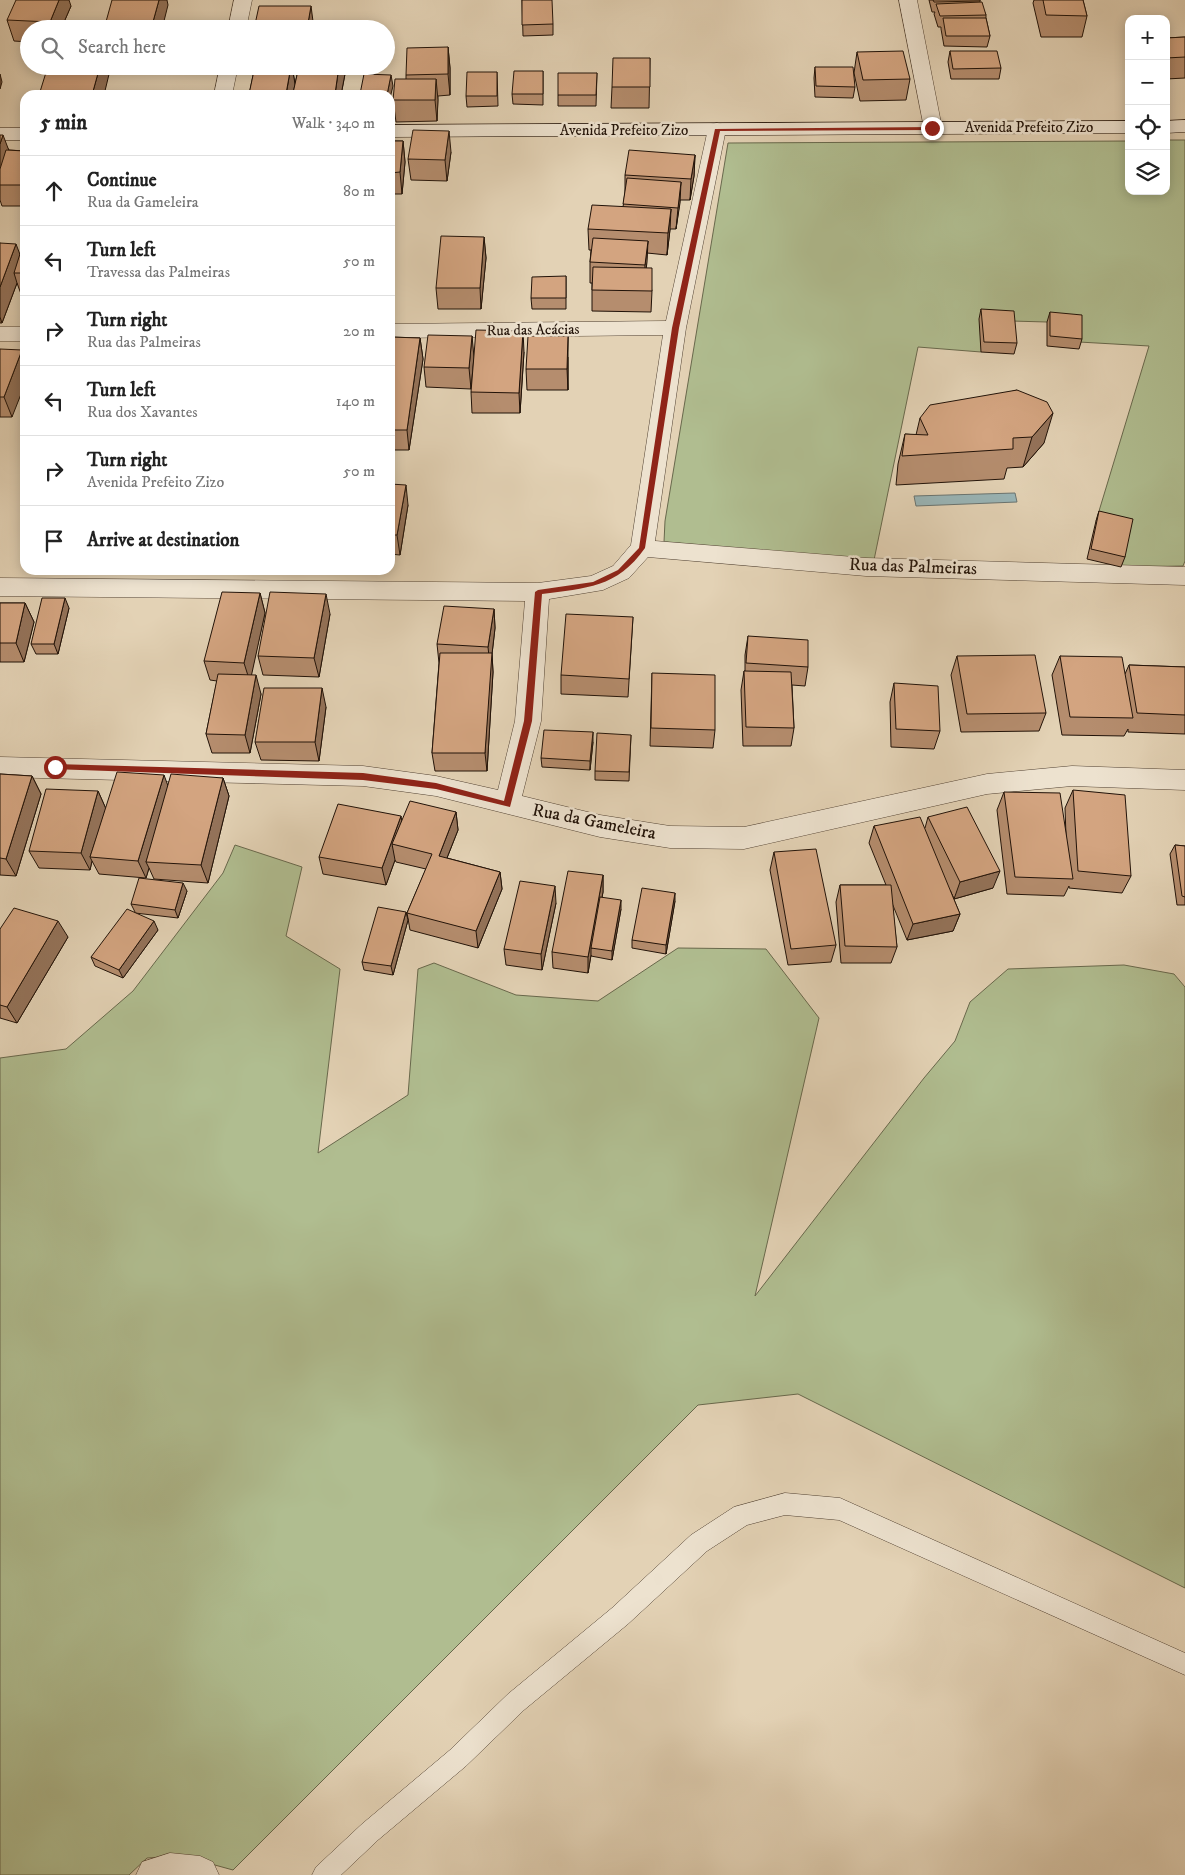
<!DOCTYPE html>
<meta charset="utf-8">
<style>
:root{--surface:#fff;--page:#f6f6f6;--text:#222;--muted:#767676;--line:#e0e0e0}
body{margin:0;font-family:"IM FELL DW Pica",serif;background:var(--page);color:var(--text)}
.controls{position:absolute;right:15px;top:15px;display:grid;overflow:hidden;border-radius:10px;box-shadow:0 2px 12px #0003}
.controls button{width:45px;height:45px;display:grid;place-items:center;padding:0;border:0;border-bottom:1px solid var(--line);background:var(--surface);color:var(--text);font:25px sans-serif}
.stop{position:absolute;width:15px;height:15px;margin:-11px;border:4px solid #8f2418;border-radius:50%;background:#fff}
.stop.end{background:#8f2418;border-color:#fff;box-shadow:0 1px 5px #0008}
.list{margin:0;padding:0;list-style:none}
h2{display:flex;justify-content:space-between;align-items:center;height:65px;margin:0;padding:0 20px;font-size:21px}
h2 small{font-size:16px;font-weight:400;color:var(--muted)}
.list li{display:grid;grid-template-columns:32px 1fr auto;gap:15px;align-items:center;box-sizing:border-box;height:70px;padding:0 20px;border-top:1px solid var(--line)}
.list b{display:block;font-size:19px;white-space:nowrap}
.list p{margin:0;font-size:16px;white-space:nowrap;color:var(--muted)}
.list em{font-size:16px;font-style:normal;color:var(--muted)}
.icon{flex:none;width:28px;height:28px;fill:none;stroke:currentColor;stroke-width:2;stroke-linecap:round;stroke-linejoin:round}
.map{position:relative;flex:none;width:1185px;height:1875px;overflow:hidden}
.search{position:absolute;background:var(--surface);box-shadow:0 2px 12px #0003;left:20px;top:20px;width:375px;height:55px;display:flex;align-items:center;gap:12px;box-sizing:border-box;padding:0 18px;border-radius:28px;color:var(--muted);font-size:19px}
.panel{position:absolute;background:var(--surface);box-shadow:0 2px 12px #0003;left:20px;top:90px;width:375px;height:485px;border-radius:15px}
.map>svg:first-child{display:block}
.green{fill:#b0bd90;stroke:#68684c}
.water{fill:#99b5b7;stroke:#697471}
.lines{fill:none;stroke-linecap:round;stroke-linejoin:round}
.lane-casing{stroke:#524233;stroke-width:1}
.street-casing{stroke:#524233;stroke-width:1}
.secondary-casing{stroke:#211208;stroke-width:1}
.lane{fill:#ede2cf;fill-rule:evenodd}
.street{fill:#ede2cf;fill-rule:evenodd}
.secondary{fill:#ede2cf;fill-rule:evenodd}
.wall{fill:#b58d6e;stroke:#211208}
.shaded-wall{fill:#94735a;stroke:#211208}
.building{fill:#d3a480;stroke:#211208}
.route{fill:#8f2418}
.labels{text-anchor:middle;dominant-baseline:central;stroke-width:5;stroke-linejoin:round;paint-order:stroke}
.far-street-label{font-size:15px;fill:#211208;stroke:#ede2cf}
.street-label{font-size:18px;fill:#211208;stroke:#ede2cf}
</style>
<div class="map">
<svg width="1185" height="1875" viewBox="0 0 1185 1875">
<rect width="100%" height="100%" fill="#e3d2b5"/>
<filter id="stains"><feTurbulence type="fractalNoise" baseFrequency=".004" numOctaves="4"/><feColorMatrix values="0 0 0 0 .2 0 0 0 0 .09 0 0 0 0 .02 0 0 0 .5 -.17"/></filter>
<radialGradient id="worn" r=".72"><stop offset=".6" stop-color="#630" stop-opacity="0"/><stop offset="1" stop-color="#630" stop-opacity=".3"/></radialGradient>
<!-- green -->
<path class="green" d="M1166 140H1185V561L1183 566 1121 567 1096 521 1149 346 1079 342 1047 322 1011 321 981 352 918 347 874 560 664 542 665 521 728 143 1129 141V191H1166Z
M235 845 302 867 286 936 340 969 318 1153 408 1095 418 969 434 963 516 995 598 1001 678 948 766 949 819 1018 755 1296 924 1078 955 1041 970 1002 1008 969 1124 965 1174 974 1185 987V1588L798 1394 698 1405 233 1870 182 1856 147 1858 129 1875H0V1058L66 1049 133 991 223 873Z"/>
<!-- water -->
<path class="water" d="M1015 493 1017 502 916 506 914 496Z"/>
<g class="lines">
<defs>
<path id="lane" d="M785 1493 840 1498 1185 1653V1675L839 1520 785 1515 747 1525 707 1551 628 1624 524 1710 466 1766 378 1840 341 1875H312L316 1867 362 1824 450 1750 508 1694 612 1608 691 1535 734 1507Z"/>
<path id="street" d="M234 0H252L246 29H228Z
M899 0H917L942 128 940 132H926L924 128Z
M220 66H238L232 95H214Z
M717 123 724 125 726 129 686 328 655 541 866 558 1185 567V585L866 576 648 557 629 578 603 590 549 599 541 721 522 796 600 815 670 826 744 827 987 774 1072 766 1185 770V790L1072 786 987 794 744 849 670 848 600 837 436 796 363 786 0 777V757L363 766 436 776 498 790 515 721 525 601 0 596V578L538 583 591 576 613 566 631 545 663 335 390 338V324L666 321 708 129 710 125Z
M0 327H25V341H0Z
M170 1853 200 1856 213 1862 219 1875H136L142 1862Z"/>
<path id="secondary" d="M1185 120V132L1166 133V121Z
M1129 121V133L390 137V125Z
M0 128H25V140H0Z"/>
</defs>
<!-- lane casing -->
<use href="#lane" class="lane-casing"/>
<!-- street casing -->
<use href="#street" class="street-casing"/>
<!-- secondary casing -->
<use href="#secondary" class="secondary-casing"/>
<!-- lane -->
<use href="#lane" class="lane"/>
<!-- street -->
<use href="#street" class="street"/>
<!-- secondary -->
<use href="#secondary" class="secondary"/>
</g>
<!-- wall -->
<path class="wall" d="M522 0 553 24V35L523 36Z
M929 0H980V2L986 15V18L990 36 987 47 944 46 941 29V27H938L934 14 935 12H932Z
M1034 0H1083L1087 16 1082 37H1041L1033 3Z
M71 6 61 29H29V42L14 41 7 20Z
M1185 37V78L1166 79V38Z
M448 47 450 68V95L438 96 437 121 396 122 393 100 406 79V75Z
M950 51 1001 68 999 79H951L948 62Z
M857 52 910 79 906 100 860 101 854 73Z
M650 58 649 108H611L612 87Z
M255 66H292L295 84 299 66H344L345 74 341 95H294L293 93V95H249Z
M815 67 855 87 853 98 815 97 814 78Z
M543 71V105L513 104 512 94Z
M497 72 498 106 467 107 466 96Z
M597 73 596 106H558V95Z
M0 135 9 150 25 151V206H2L0 200Z
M390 141H403L405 162 402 194H390Z
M451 152 447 181 411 180 408 159Z
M695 155 694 176 690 200H680L676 229H670L667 255 647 253 646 268 652 291 651 312 592 311V283H590V262L591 250H589L588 229 623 207 625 192V175Z
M484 237 486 258 481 309H438L436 288Z
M25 238V294H21L17 283 2 323H0V243L20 254Z
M566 276V309H532L531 298Z
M981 309 1017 343 1014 354 981 352 979 319Z
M1050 312 1082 339 1079 349 1047 346V322Z
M472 336 471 389 426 387 424 367Z
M390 337 420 338 423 359 409 450H390Z
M0 349 12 417H0Z
M524 352 520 413H472L471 392Z
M568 357V390H527L526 369Z
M1017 390 1044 443 1023 467 1007 468 1004 479 896 485 898 464 905 434 916 435 920 418Z
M390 484 408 505 400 555 390 554Z
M1099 511 1125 557 1121 567 1087 559 1096 521Z
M260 593 265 613 251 674 261 694 250 753H212L206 734 217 681 210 680 204 661Z
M0 603H25L34 622 24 662H0Z
M69 608 58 654H36L31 644Z
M494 609 495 628 492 654 493 672 487 771H435L432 753 439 663 437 644Z
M330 614 319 677 263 675 258 656Z
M633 617 628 697 561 694V675Z
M748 636 808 667 805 686 792 685 794 728 791 746H743L741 690 744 671H745V655Z
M957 656 1046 713 1039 731 961 732 951 675Z
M1060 656 1125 674 1129 665 1185 667V734L1128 732V729L1124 736 1062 735 1052 675Z
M652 673 715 730 713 748 650 746Z
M894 683 940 731 934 749 891 747 890 702Z
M326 707 319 761 261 760 255 742Z
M631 735 629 781 595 780V771Z
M593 742 590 770 542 767 541 758Z
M0 774 32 776 41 794 16 876 0 875Z
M223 778 229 796 208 883 154 879 149 868 146 878 99 874 92 861 90 870 39 868 29 851 98 791 106 809 168 785Z
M1073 790 1131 876 1122 893 1069 888V886L1064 896 1007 894 997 810 1004 792 1066 836 1065 808Z
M456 812 458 830 447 858 500 872 502 889 478 948 410 930 407 913 426 869 396 862 395 860 386 885 323 874 319 857 402 821Z
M928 817 993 888 954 899 950 890 960 914 953 931 907 940 892 903 897 947 891 963H841L836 902 840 885H886L869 843 874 826 925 828Z
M1175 845 1185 846V905H1177L1170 854Z
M774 852 836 945 831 962 788 965 770 870Z
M603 875V892L602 897 621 909 612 960 591 956V955L588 973 553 968 552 952Z
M187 891 178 918 135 913 158 930 123 978 95 966 91 957 135 912 131 904Z
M675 901 666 954 632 948V940Z
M556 903 542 970 506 965 504 949Z
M406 912 408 920 393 975 364 970 362 962Z
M0 929 68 937 17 1023 0 1018Z"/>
<!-- shaded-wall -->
<path class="shaded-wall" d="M59 0H69L71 6 61 29H52L50 22Z
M159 0H167L168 5 162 29H151Z
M311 6 314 29H307Z
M448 47 450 68V95L448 74Z
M100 66H111L104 95H92Z
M291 66H292L295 84 293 95H286Z
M339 66H344L345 74 341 95H335Z
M0 74 2 82 0 89Z
M391 75 393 86 390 98V95H387Z
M436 79 438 100 437 121 435 100Z
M449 131 451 152 447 181 445 160Z
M3 135 11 156 0 184V144Z
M403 141 405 162 402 194 400 172Z
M695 155 694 176 690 200 691 179Z
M681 182 680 203 676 229 678 208Z
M671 209 670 230 667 255 668 233Z
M484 237 486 258 481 309 480 288Z
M648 241 647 262 644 286 645 265Z
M16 244 24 265 14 273 17 283 2 323 0 317V287Z
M523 331 524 352 520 413 519 393Z
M472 336 474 357 471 389 469 368Z
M568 336V390L567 369Z
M420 338 423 359 409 450 407 430Z
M22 350 25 358V384L12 417 4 397Z
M1053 413 1044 443 1023 467 1032 437Z
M406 485 408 505 400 555 397 535Z
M260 593 265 613 250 682 244 663Z
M326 594 330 614 319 677 314 658Z
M65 598 69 608 58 654 54 644Z
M25 603 34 622 24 662 16 643Z
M494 609 495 628 492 654 493 672 487 771 485 753 490 666 488 647Z
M256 675 261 694 250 753 245 735Z
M322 688 326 707 319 761 315 742Z
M593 732V742L590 770V761Z
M164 775 171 794 146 862 149 868 146 878 138 861Z
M32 776 41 794 16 876 6 859Z
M223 778 229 796 208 883 201 865Z
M98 791 106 809 90 857 92 861 90 870 81 853Z
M456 812 458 830 441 873 439 856Z
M401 816 404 834 392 844 395 860 386 885 382 868Z
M1000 871 993 888 954 899 960 882Z
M500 872 502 889 478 948 476 931Z
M603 875V892L593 948H591V955L588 973V957Z
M183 883 187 891 178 918 175 910Z
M555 886 556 903 542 970 541 954Z
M675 893V901L666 954V945Z
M621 900V909L612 960V951Z
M406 912 408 920 393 975 391 966Z
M960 914 953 931 907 940 913 924Z
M58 921 68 937 17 1023 7 1007Z
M154 921 158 930 123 978 119 970Z"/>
<!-- building -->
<path class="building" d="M16 0H59L50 22 7 20Z
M112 0H159L151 29H104Z
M522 0H552L553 24 522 25Z
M933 0H980V1L934 2Z
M1043 0H1083L1087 16 1046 15Z
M982 2 986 15 940 16 936 4Z
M259 6H311L307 29H254Z
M943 18H986L990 36H946Z
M1185 37V57L1166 58V38Z
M448 47V74L406 75 407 48Z
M903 51 910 79 863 80 857 52Z
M950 51H997L1001 68 953 69Z
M613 58H650V87H612Z
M48 66H100L92 95H39Z
M255 66H291L286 94H249Z
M299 66H339L335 94 293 93Z
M815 67H853L855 87 816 86Z
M514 71H543V94H512Z
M467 72H497V96H466Z
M558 73H597L596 95H558Z
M364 74 391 75 387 95 360 94Z
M395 79H436L435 100H393Z
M413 130 449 131 445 160 408 159Z
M0 135H3L0 144Z
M390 141H403L400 172 390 173Z
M6 150 25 151V185H0V169Z
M629 150 695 155 691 179 625 175Z
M627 178 681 182 678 208 623 204Z
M592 205 671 209 668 233 588 229Z
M441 236 484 237 480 288H436Z
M25 238V273H14Z
M593 238 648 241 645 265 590 262Z
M0 243 16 244 0 287Z
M593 267 652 268V291L592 290Z
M566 276V298H531L532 277Z
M981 309 1014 311 1017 343 984 342Z
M1050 312 1082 315V339L1050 336Z
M476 330 523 331 519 393 471 392Z
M428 335 472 336 469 368 424 367Z
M528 336H568L567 369H526Z
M390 337 420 338 407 430H390Z
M0 349 22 350 4 397H0Z
M1017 390 1047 402 1053 413 1032 437 1013 438V449L902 456 905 434 928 435 920 418 930 405Z
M390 484 406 485 397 535H390Z
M1099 511 1133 519 1125 557 1091 549Z
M222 592 260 593 244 663 204 661Z
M270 592 326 594 314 658 258 656Z
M42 598H65L54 644H31Z
M0 603H25L16 643H0Z
M444 606 494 609 488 647 437 644Z
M566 614 633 617 629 679 561 675Z
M748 636 808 640V667L746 663Z
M440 653H492L485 753H432Z
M1035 655 1046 713 967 714 957 656Z
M1060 656 1122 657 1133 718 1070 717Z
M1129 665 1185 667V715L1137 713Z
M744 671 791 672 794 728 746 727Z
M652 673 715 675V730L651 728Z
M218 674 256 675 245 735 206 734Z
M894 683 938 686 940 731 896 729Z
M264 688H322L315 742H255Z
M544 730 593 732 590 761 541 758Z
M597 733 631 735 629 772 595 771Z
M117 772 164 775 138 861 90 857Z
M0 774 32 776 6 859 0 858Z
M171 774 223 778 201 865 146 862Z
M46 789 98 791 81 853 29 851Z
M1073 790 1125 795 1131 876 1078 871Z
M1004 792 1060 793 1073 879 1015 877Z
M410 801 456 812 439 856 500 872 476 931 407 913 432 854 392 844Z
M338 804 401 816 382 868 319 857Z
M967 807 1000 871 960 882 928 817Z
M920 817 960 914 913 924 874 826Z
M1175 845 1185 846V897L1182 896Z
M816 849 836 945 791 949 774 852Z
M568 871 603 875 588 957 552 952Z
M139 878 183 883 175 910 131 904Z
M520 881 555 886 541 954 504 949Z
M840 885H891L897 947 845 946Z
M642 888 675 893 666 945 632 940Z
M600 897 621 900 612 951 591 948Z
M378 907 406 912 391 966 362 962Z
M14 908 58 921 7 1007 0 1005V929Z
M127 909 154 921 119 970 91 957Z"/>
<!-- route -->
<path class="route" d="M934 127 932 130 720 131 679 328 645 548C617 588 586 588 542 594L532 721 510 807 436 789 363 780 52 769V765L55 764 363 773 436 783 504 801 524 721 535 592 538 590 593 582 618 570 639 548 672 328 715 129Z"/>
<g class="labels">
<!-- far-street labels -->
<g class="far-street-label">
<text x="1029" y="127">Avenida Prefeito Zizo</text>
<text x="624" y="130">Avenida Prefeito Zizo</text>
<text transform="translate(533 330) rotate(-1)">Rua das Acácias</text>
</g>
<!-- street labels -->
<g class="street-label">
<text transform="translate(913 567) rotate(2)">Rua das Palmeiras</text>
<text transform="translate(594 822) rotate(11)">Rua da Gameleira</text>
</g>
</g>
<rect width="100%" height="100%" filter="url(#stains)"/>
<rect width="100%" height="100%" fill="url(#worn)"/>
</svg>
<div class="controls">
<button>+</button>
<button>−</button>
<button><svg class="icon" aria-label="locate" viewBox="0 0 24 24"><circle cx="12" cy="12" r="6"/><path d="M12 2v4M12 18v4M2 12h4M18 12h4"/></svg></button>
<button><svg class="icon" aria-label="layers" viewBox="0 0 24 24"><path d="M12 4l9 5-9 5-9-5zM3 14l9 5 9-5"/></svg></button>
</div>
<div class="stop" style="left:55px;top:767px"></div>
<div class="stop end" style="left:932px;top:128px"></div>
<div class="search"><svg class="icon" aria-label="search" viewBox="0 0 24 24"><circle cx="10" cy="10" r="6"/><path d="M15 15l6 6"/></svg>Search here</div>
<section class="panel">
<h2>5 min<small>Walk · 340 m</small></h2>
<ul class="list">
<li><svg class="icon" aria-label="ahead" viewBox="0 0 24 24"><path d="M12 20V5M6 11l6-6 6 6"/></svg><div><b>Continue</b><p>Rua da Gameleira</p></div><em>80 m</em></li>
<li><svg class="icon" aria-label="left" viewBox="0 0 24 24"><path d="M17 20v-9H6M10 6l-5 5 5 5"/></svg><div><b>Turn left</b><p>Travessa das Palmeiras</p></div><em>50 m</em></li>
<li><svg class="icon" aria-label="right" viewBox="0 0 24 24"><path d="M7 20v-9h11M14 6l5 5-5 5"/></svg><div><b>Turn right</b><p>Rua das Palmeiras</p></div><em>20 m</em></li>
<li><svg class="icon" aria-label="left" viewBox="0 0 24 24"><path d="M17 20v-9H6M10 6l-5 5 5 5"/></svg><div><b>Turn left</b><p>Rua dos Xavantes</p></div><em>140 m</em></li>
<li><svg class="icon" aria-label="right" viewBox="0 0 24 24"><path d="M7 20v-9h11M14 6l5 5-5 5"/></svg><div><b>Turn right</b><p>Avenida Prefeito Zizo</p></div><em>50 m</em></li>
<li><svg class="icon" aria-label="arrive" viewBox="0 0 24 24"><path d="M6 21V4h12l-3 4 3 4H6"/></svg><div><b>Arrive at destination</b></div></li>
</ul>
</section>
</div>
